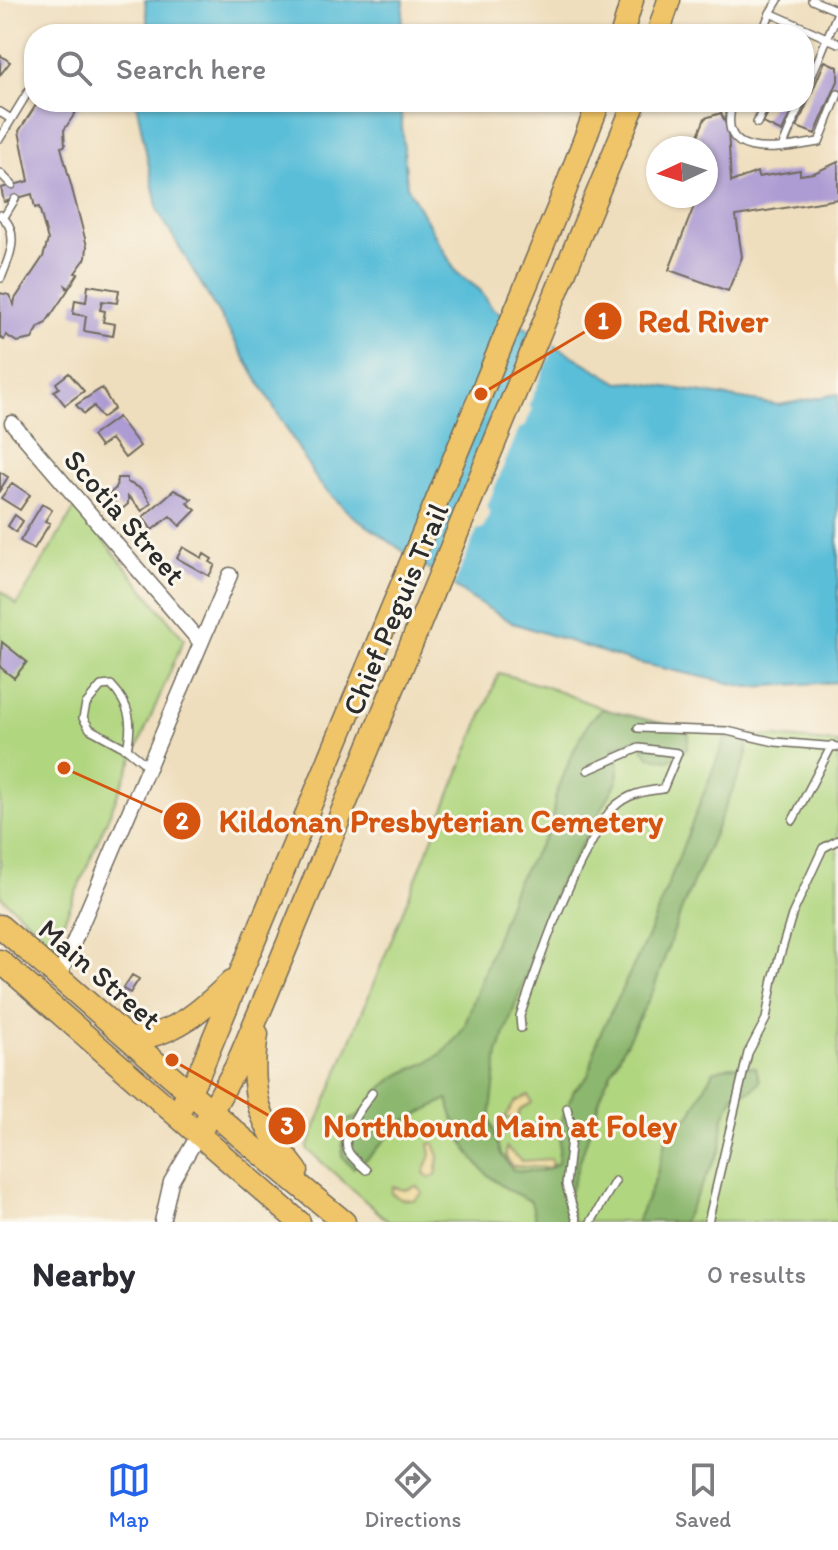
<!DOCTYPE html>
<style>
:root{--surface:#fff;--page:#f2f2f3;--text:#2b2b33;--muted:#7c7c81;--line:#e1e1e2;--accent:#2563eb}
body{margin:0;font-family:Itim,sans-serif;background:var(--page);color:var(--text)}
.compass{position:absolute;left:646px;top:136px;width:72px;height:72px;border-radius:50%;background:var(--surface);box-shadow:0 2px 6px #0004;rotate:266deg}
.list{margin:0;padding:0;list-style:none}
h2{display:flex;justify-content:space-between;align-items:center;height:104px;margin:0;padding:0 32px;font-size:34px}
h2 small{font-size:26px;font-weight:400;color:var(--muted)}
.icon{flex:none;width:44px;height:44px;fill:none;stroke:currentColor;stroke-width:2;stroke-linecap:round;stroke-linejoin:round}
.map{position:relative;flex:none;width:838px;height:1222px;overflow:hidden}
.search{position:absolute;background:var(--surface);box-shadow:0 2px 6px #0004;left:24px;right:24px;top:24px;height:88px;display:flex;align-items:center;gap:20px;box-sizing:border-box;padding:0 28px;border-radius:32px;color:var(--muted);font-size:30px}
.sheet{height:216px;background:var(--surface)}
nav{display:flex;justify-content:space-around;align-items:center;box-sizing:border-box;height:112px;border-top:2px solid var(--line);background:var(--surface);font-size:22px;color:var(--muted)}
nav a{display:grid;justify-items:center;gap:4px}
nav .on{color:var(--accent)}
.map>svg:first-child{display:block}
.green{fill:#b1d680;stroke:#6e8056;stroke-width:2}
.forest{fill:#8cb76e;stroke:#5c714c;stroke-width:2}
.sand{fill:#eeda9e;stroke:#8c8264;stroke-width:2}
.water{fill:#5abed8;stroke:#427482;stroke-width:2}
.pier{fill:#efdebd}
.building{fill:#ad9cd3}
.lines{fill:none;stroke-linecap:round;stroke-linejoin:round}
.lane-casing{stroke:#706a5e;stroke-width:10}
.street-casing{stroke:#706a5e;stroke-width:17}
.primary-casing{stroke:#706a5e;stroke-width:25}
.lane{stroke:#fff;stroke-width:7}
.street{stroke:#fff;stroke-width:14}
.primary{stroke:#f0c469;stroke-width:22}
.labels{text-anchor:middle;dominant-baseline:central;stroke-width:6;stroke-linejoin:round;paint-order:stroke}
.street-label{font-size:30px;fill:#2b2b2b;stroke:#fbf7ec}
.leader{fill:none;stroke:#d5540f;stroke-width:3}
.callout-dot{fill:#d5540f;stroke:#fbf7ec;stroke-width:3}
.mark-label{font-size:24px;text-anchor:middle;font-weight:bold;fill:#fff}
.callout-label{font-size:32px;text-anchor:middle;font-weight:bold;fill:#d5540f;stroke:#fbf7ec;stroke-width:6;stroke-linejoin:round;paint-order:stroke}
</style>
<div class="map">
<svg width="838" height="1222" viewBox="0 0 838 1222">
<rect width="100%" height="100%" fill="#fbf7ec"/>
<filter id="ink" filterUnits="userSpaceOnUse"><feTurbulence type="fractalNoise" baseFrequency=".0125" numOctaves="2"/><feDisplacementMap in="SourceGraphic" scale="16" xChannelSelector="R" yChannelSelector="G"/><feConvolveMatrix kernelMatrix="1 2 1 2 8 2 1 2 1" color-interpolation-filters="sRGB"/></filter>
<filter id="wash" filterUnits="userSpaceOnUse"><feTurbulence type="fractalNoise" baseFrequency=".006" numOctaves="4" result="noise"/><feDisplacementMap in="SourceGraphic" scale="32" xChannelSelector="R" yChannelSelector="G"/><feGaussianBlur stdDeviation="1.8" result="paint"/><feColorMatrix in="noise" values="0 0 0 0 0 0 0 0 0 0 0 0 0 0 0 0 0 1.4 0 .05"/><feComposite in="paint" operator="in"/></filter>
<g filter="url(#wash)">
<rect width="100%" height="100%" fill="#efdebd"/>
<!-- green -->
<path class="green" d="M76 506 184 639 54 944 0 896V590L17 605Z
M499 673 544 686 644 724 838 743V1222H389L307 1149Z"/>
<!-- forest -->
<path class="forest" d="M603 709 677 727 689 734 687 749 669 760 649 757 638 739 614 747 619 763 617 782 557 888 498 1053 490 1120 501 1154 513 1170C529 1171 546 1174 558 1163L562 1119 574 1090 588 1076 598 1038 647 938 725 739 730 735 743 736 747 741V756L681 911 653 991 604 1086 568 1199 573 1222H536L531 1201C482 1181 460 1150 448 1099L402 1122 368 1158 353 1168 342 1157 343 1122C371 1113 365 1103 384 1086 415 1059 436 1072 464 1027L516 883 551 827 555 797 573 752 590 720Z
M730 1066 755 1067 760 1081 752 1090 734 1095 723 1119 721 1148 683 1222H637L656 1177 667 1136 691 1114 713 1071Z"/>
<!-- sand -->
<path class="sand" d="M528 1095 532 1103 520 1109 516 1119 505 1118 515 1102Z
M434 1143 439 1157 436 1175 430 1178 424 1173 431 1155 429 1144Z
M506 1147 521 1161 551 1159 553 1164 548 1168 512 1166 506 1157Z
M417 1186 423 1193 414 1200 401 1199 391 1193 393 1187 405 1190Z"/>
<!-- water -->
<path class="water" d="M145 0H404L401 34H149Z
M136 102H400L407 186 456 272 480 290 492 308 619 383 635 382 779 405 838 394V682L748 687 630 661 513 623 469 597 350 514 318 482 158 211Z"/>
<!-- pier -->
<path class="pier" d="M534 329 556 342 529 405 532 410 525 426 519 429 487 506 490 512 483 528 477 530 452 590 432 576Z"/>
<g id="blocks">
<!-- building -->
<path class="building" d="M804 53 814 58 804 82Z
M0 55 10 62 0 75Z
M825 61 838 67V81L815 134 797 127Z
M38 102 82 103 64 130 65 146 61 147 87 246 86 258 75 273 78 274 69 288 66 286 68 290 45 324 39 327 32 339 17 342 6 335 4 340 0 337V293L9 295 14 305 15 299 43 257 48 240 39 207 35 208 32 194 4 202 1 188 29 181 19 131Z
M749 102H760L756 112 746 109Z
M773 102H795L782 132 763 123Z
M721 113 728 129 731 182 757 172 758 177 800 170V175L814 173 838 162V199L736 216 742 257 728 291 669 270 698 196H706V148H693L705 118Z
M88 285 119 290 117 303 102 301 100 310 105 311 103 322 115 324 113 336 84 331 86 316 73 314 75 300 86 302Z
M69 373 84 391 65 405 54 391 59 388 56 383Z
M102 388 114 409 102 418 94 406 84 414 76 405Z
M118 417 140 446 125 458 111 439 100 447 92 436Z
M0 472 8 477 0 490Z
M117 478H127V482L142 489 151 503 142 511 128 496V504L121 510 108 495 116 488Z
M12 483 30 495 20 510 1 498Z
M174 490 192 499 187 503 196 510 180 526 170 516 152 530 143 517Z
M42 504 52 510 45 521 50 523 34 549 20 541Z
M15 515 23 521 16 532 8 526Z
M183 547 202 558 204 554 212 559 210 562 215 565 209 576 177 558Z
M2 642 27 662 14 678 0 667Z
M132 975 139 979 130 993 123 989Z"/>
</g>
</g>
<g filter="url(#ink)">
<use href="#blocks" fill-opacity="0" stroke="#706a5e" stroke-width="2"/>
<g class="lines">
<defs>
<path id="lane" d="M778 0 770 13 838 43
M812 0 838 11
M762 34 770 13
M804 94 838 12
M733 102C713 165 786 147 819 142L838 94
M0 112 11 119
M757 123 766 102
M0 138 34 82
M782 148 801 102
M0 173 12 185
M0 215C21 231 10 257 1 278
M4 217 15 199
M638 728 727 731 775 742 838 747
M127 749 90 729 83 718 86 704 101 686 111 685C130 705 133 722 127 749L149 767
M793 820 832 745
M521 1028 520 1016C541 957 559 900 590 845 597 833 603 818 613 808 627 794 644 791 663 789L678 753 639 748 588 770
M567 1108 572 1128 566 1185 577 1222
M366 1170C361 1165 351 1158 348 1151 340 1133 363 1106 372 1093
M591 1222 615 1181
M708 1222 748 1053 766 1019 773 979 792 915 823 848 838 840"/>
<path id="street" d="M12 423 201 643
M59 977 230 575
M162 1222 171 1182 199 1134"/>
<path id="primary" d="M622 34 632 0
M658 34 669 0
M0 926 241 1137 344 1222
M0 961 299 1222
M257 1034C248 1094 260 1125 297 1171
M130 1039C174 1036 202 1010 232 981
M177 1115 200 1071 559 206 599 102
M199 1134 236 1067 264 1001 635 102"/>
</defs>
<!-- lane casing -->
<use href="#lane" class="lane-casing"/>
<!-- street casing -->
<use href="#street" class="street-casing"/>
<!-- primary casing -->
<use href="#primary" class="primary-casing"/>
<!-- lane -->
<use href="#lane" class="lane"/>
<!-- street -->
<use href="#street" class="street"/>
<!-- primary -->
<use href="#primary" class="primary"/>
</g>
</g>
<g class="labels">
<!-- street labels -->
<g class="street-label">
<text transform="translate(125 517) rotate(49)">Scotia Street</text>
<text transform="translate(395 609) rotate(-67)">Chief Peguis Trail</text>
<text transform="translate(100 974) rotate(41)">Main Street</text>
</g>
</g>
<!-- callouts -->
<path class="leader" d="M481 394L603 321M64 768L182 821M172 1060L287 1126"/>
<g class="callout-dot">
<circle cx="481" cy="394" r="8"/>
<circle cx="64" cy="768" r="8"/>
<circle cx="172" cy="1060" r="8"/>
<circle cx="603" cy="321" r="20"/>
<circle cx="182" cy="821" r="20"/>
<circle cx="287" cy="1126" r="20"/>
</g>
<g class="mark-label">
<text x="603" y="329">1</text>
<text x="182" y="829">2</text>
<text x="287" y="1134">3</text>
</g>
<g class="callout-label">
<text x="703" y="332">Red River</text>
<text x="441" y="832">Kildonan Presbyterian Cemetery</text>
<text x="500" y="1137">Northbound Main at Foley</text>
</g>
</svg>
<svg class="compass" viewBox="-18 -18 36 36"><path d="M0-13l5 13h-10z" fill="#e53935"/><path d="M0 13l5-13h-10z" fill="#7c7c81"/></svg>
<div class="search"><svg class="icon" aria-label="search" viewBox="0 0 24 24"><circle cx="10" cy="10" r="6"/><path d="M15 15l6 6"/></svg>Search here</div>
</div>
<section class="sheet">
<h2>Nearby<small>0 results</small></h2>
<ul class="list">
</ul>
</section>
<nav>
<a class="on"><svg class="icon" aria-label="map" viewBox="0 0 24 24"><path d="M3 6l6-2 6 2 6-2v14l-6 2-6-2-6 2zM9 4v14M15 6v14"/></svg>Map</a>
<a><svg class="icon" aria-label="directions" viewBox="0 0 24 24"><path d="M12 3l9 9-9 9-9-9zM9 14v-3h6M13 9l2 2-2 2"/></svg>Directions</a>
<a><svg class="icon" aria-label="saved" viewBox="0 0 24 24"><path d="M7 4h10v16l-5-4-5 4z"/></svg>Saved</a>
</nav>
